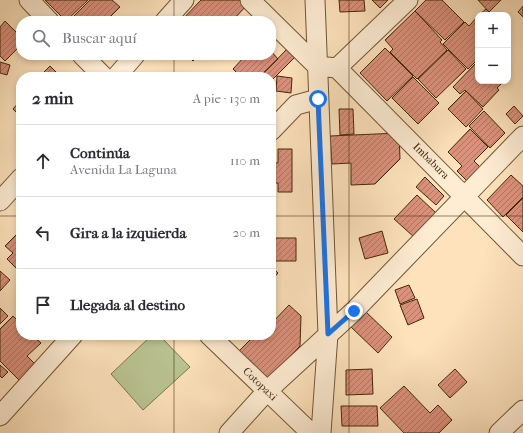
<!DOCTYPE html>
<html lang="es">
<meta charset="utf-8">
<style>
:root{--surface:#fff;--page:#f2f2f3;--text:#2b2b33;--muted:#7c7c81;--line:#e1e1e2}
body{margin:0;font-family:"IM FELL French Canon",serif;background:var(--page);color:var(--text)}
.controls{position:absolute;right:12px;top:12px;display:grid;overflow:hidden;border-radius:8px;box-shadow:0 2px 6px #0003}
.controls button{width:36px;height:36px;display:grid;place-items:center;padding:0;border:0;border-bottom:1px solid var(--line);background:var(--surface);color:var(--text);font:20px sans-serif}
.stop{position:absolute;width:12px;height:12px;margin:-9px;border:3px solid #1a73e8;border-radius:50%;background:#fff}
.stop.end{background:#1a73e8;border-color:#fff;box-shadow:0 1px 4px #0008}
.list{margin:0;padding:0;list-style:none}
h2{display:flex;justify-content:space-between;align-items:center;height:52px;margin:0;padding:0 16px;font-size:17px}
h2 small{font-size:13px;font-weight:400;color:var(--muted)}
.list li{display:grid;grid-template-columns:26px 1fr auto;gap:12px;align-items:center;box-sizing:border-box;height:72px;padding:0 16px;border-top:1px solid var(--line)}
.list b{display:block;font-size:15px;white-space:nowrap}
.list p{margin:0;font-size:13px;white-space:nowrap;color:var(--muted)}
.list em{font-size:13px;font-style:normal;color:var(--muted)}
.icon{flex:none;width:22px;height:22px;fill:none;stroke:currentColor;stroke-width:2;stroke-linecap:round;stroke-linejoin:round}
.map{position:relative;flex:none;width:523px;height:433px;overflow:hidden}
.search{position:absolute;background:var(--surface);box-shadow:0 2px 6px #0003;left:16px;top:16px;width:260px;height:44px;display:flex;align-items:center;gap:10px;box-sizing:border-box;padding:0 14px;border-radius:16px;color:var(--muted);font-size:15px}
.panel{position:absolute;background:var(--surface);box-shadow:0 2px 6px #0003;left:16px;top:72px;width:260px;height:268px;border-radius:16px}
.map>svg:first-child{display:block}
.pitch{fill:#bac494;stroke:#7e764e}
.building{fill:url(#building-hatch);stroke:#422808}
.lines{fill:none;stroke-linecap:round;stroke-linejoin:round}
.minor-casing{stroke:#715635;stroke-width:21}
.minor{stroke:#feecd3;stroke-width:19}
.route{stroke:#1a73e8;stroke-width:5}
.grid{fill:none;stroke:#422808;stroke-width:1;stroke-opacity:0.55}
.labels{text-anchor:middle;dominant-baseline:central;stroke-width:3;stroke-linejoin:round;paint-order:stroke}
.street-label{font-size:11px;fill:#422808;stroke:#feecd3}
</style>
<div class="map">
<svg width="523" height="433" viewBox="0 0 523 433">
<defs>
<pattern id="building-hatch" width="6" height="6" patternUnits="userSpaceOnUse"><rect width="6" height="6" fill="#da917d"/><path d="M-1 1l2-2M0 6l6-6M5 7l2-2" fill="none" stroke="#b27664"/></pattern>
</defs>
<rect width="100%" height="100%" fill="#fde2bc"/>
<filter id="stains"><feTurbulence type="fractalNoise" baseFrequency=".005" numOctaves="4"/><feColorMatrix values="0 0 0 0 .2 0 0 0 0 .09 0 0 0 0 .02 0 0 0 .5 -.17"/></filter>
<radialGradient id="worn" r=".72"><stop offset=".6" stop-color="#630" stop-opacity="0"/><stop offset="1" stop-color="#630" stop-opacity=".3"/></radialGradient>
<!-- pitch -->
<path class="pitch" d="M152 335H159L190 367 143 410 111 374Z"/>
<!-- building -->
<path class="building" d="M45 0H88L66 21Z
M90 0H112L120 7 106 21H69Z
M201 0H244L248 4 232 21H181Z
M339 0H364L365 11 340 12Z
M372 0H388L380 8Z
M426 0H442L464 22 445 40 415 11Z
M478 0H501L489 12Z
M523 6V17L518 12Z
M486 9 492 15H479Z
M415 11 442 40 440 42 447 50 417 79 390 52 393 49 385 40Z
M478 16V59L468 69 443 44 465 22 469 26Z
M5 21 21 37V45L5 61 0 56V27Z
M385 48 413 76 387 101 360 73Z
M287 49 295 57 271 81V77H260Z
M448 50 466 69 436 98 418 79Z
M271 51 278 59 259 77H241L233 69 246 55H271Z
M187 55H199L193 61Z
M0 62 10 65 7 75 0 73Z
M475 64 478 68V81H504L497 88 499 90 483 107 465 90 460 94 453 87Z
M50 66 61 77H39Z
M277 76 292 78 291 93 276 91Z
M413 77 439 103 418 124 392 98Z
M466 91 483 109 466 127 448 109Z
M21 100V117L13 109Z
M514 106 523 116 515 124 506 114Z
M339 109H353L354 134 340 135Z
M484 111 505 133 490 148 469 126Z
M470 129 488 147 474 161 481 168 468 182 457 171 462 166 448 152Z
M399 133 400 159 375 184 351 185V163L332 164 330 136Z
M278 149H292V192H278V183H271V163H278Z
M511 175 523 186V197L503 217 487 200Z
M425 177 444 196 436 205 416 187Z
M417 195 436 213 414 237 394 219Z
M523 198V232L506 215Z
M21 230V265L17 269 7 259 13 253 5 246Z
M382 231 388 253 365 259 359 238Z
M275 238H296V261H275Z
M271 266 278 273 271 281Z
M0 271 10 280 0 291Z
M409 285 415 298 400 304 395 290Z
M417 299 424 318 408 325 400 305Z
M289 305 301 316 300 346 267 380 238 352 255 335H271V324Z
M0 308 8 316 0 324Z
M364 310 392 337 378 353 350 326Z
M13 316 21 324V335H32L41 343 27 356 35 364 19 380 0 361V329Z
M0 365 8 372 2 378 0 376Z
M372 369 373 394 346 395V370Z
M455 369 467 382 450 398 438 385Z
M404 386 430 413 438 405 452 420 439 433H404L380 408Z
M341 406H377L378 426H342Z"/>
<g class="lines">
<defs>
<path id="minor" d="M29 0 49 21
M250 0 317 66 337 68 408 0
M315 0 328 334 321 433
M165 21 184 0
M82 55 104 77
M337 68 523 256
M116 77 135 55
M271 131 296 105 318 99
M0 201 21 178
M209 335 311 433
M0 416 73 335
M229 433 267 391 354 311 523 136
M499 433 523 410"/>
</defs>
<!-- minor casing -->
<use href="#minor" class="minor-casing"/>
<!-- minor -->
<use href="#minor" class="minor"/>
</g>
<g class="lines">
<!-- route -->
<path class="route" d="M318 99 328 334 354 311"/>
</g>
<!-- grid -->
<path class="grid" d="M174 0V21M349 0V433M174 55V77M0 216H21M271 216H523M174 335V433"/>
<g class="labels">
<!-- street labels -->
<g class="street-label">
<text transform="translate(431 161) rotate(45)">Imbabura</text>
<text transform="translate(260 384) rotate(44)">Cotopaxi</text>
</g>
</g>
<rect width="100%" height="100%" filter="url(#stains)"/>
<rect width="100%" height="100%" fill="url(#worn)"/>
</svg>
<div class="controls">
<button>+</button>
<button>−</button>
</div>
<div class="stop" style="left:318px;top:99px"></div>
<div class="stop end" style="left:354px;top:311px"></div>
<div class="search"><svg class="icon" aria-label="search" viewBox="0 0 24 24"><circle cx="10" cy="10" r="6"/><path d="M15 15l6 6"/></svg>Buscar aquí</div>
<section class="panel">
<h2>2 min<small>A pie · 130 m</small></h2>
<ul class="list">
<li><svg class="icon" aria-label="ahead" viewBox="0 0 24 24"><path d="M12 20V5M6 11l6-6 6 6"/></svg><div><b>Continúa</b><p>Avenida La Laguna</p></div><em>110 m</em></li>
<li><svg class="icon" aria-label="left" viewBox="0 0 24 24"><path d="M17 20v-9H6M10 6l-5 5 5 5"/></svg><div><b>Gira a la izquierda</b></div><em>20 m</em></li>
<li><svg class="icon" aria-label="arrive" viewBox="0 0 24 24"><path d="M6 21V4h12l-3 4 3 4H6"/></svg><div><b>Llegada al destino</b></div></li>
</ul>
</section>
</div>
